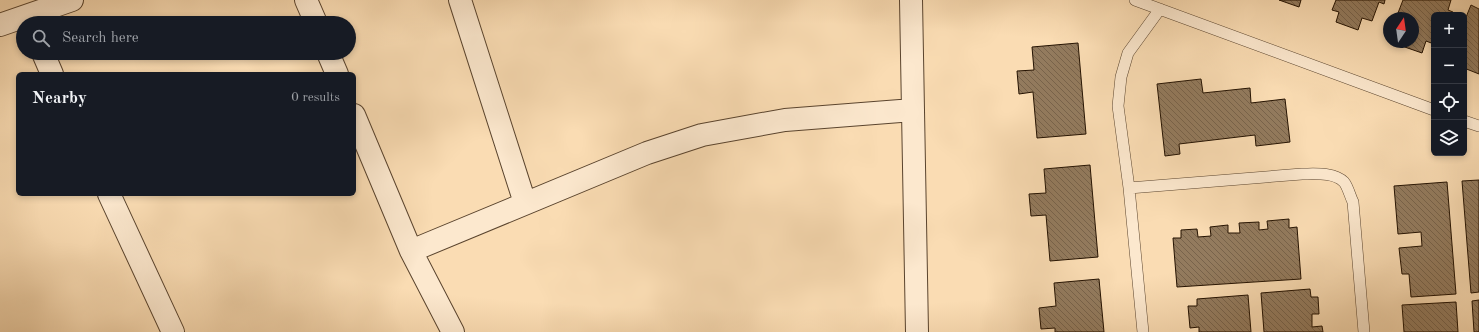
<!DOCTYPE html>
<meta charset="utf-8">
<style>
:root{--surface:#171b24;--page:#20242c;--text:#f1f3f6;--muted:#9ea1a6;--line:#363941}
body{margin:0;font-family:"Old Standard TT",serif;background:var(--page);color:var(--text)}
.controls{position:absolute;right:12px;top:12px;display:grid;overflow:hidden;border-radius:6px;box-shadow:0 2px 6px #0003}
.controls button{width:36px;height:36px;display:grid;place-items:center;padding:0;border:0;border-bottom:1px solid var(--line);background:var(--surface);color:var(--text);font:20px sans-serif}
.compass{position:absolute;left:1383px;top:12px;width:36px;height:36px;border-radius:50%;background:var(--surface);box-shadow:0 2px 6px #0003;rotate:13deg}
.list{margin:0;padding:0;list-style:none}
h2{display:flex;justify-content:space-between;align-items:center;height:52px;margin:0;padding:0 16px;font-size:17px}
h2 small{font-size:13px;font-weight:400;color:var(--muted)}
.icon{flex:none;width:22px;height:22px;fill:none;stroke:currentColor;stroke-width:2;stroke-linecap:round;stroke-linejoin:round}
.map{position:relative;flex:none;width:1479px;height:332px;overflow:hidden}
.search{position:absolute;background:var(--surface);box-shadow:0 2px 6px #0003;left:16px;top:16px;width:340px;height:44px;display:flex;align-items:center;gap:10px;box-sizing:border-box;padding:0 14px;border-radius:22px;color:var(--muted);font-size:15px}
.panel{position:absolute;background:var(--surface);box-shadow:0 2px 6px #0003;left:16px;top:72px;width:340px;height:124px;border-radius:6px}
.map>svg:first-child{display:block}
.building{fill:url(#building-back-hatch);stroke:#241201}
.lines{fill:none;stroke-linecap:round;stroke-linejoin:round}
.service-casing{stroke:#5a442e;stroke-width:12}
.minor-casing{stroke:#5a442e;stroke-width:24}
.service{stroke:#fce8ce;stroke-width:11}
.minor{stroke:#fce8ce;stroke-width:22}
</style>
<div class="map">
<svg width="1479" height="332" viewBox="0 0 1479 332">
<defs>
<pattern id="building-back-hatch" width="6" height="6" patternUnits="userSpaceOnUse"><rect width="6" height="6" fill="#937b5e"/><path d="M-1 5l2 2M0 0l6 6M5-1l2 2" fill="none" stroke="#78634b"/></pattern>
</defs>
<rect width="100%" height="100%" fill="#fadcb3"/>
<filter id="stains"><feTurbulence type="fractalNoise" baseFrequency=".005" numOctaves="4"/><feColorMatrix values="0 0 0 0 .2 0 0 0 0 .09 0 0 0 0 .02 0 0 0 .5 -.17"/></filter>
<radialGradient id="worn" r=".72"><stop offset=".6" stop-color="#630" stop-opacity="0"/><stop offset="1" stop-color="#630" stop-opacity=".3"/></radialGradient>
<!-- building -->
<path class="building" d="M1279 0H1301L1299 7Z
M1336 0H1385L1384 4 1379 2 1372 21 1362 18 1358 30 1336 22 1339 12 1332 10Z
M1403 0H1451L1448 10 1453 12V15H1434V44L1426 41 1422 53 1399 45 1401 42H1413V18H1402L1403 14 1398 13Z
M1471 5 1479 9V74L1464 68V22Z
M1078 43 1086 134 1037 138 1033 92 1019 94 1017 71 1034 70 1032 47Z
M1201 79 1203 93 1250 88 1251 103 1285 99 1290 142 1256 146 1255 135 1179 144 1180 154 1165 156 1157 84Z
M1090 165 1098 257 1050 261 1046 215 1031 216 1029 194 1046 193 1044 169Z
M1479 180V292L1471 293 1462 181Z
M1447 182 1456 294 1411 297 1409 274H1402L1399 248 1422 246 1421 232 1398 234 1394 186Z
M1289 219V228L1297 227 1301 279 1177 287 1173 238H1181V230L1197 229 1198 237 1211 236 1210 227 1228 225V233H1240L1239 223 1259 222V230L1268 229 1267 221Z
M1099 279 1104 332H1055V328L1041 329 1039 308 1056 306 1054 283Z
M1310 289 1311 297H1318L1319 314H1312V327L1322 326 1323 332H1264L1261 293Z
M1248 295 1251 332H1199V327L1190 328 1188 306H1197V299Z
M1479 300V332H1474L1472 301Z
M1456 302 1458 332H1404L1402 305Z"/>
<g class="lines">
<defs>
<path id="service" d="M1135 0 1434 110
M1464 121 1479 126
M1129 188 1302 174C1315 174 1334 172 1344 182 1348 187 1350 196 1353 202L1364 332
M1143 332 1129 188 1118 106 1121 77 1128 53 1160 9"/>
<path id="minor" d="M306 0 316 23
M460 0 525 203
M911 0 917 332
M0 25 72 0
M43 53 52 74
M328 53 337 74
M354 115 411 251 453 332
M109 194 173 332
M411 251 647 153 702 135 785 120 913 110"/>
</defs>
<!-- service casing -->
<use href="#service" class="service-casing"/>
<!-- minor casing -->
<use href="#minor" class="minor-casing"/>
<!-- service -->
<use href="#service" class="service"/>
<!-- minor -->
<use href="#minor" class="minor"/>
</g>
<rect width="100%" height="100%" filter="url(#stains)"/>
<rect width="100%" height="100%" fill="url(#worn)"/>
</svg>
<div class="controls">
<button>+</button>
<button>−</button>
<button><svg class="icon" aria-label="locate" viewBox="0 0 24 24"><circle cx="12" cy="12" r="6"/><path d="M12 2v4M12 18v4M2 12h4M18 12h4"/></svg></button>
<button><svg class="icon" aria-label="layers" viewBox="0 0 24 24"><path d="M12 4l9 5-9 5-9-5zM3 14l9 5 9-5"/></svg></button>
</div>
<svg class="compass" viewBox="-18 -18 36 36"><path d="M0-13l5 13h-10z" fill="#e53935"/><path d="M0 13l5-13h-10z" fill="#9ea1a6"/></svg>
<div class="search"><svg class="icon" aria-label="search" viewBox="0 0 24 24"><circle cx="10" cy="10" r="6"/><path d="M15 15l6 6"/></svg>Search here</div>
<section class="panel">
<h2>Nearby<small>0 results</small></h2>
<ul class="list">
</ul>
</section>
</div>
